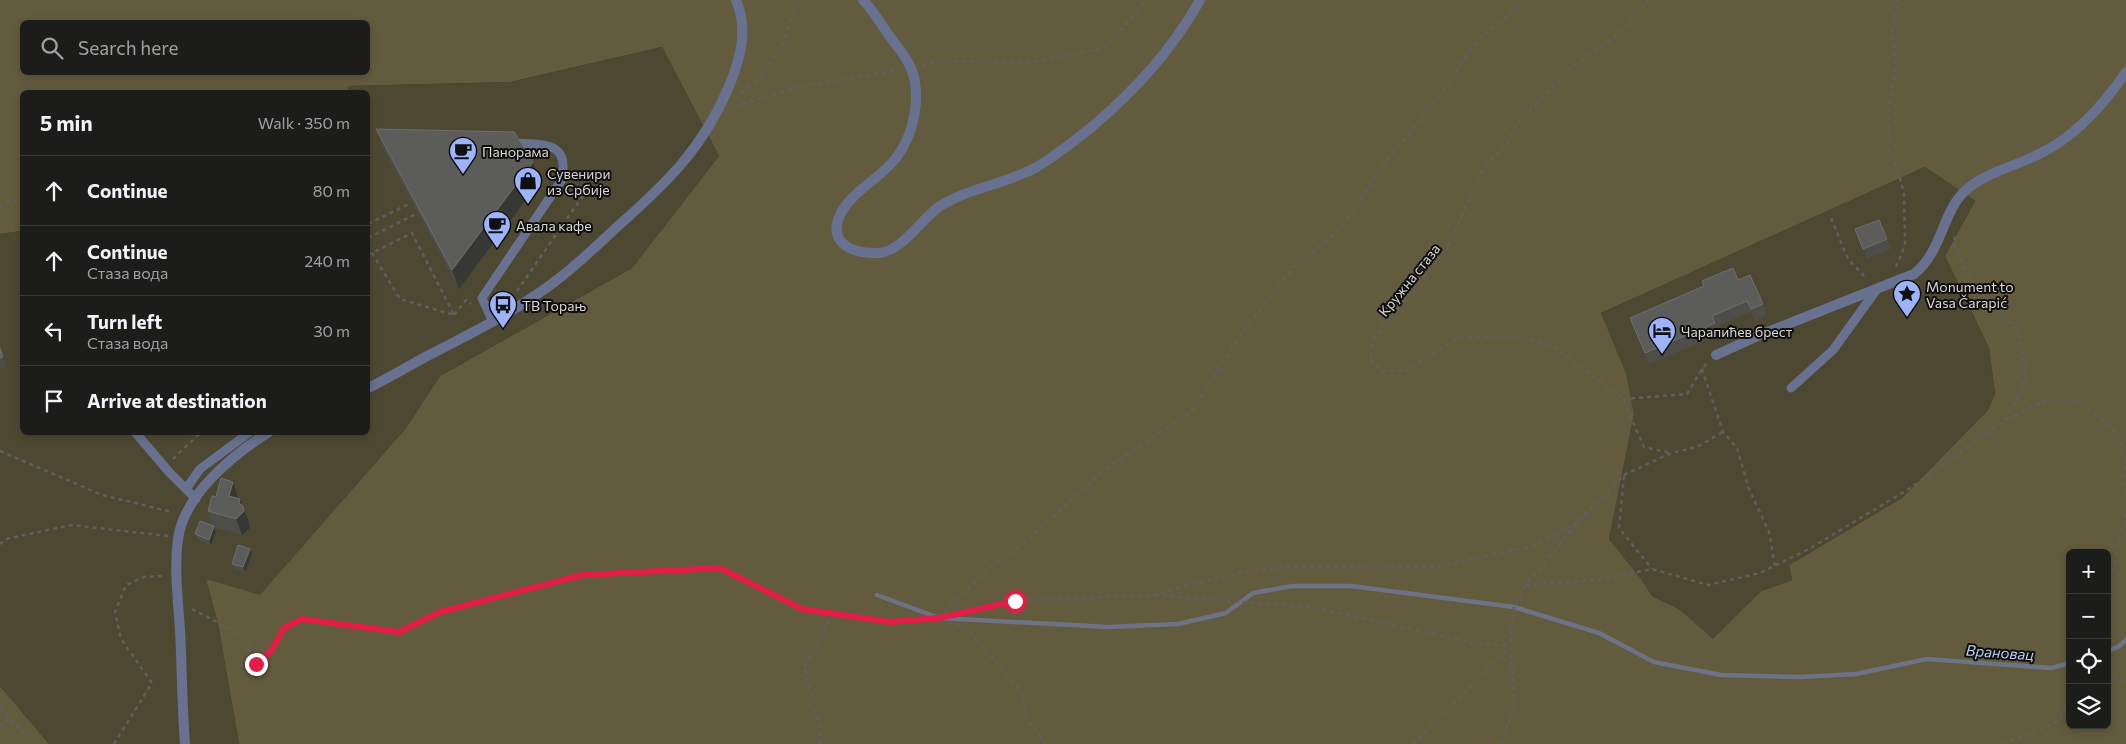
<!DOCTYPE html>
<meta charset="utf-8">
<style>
:root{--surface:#1c1c1a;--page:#252523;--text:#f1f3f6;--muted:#a0a1a2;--line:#3a3a39}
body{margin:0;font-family:Commissioner,sans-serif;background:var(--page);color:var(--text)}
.controls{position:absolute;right:15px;bottom:15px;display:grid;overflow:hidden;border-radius:8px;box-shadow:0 2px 8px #0003}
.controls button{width:45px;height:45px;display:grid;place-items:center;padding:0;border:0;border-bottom:1px solid var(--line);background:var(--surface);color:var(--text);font:25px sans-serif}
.stop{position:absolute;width:15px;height:15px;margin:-11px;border:4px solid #e11d48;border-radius:50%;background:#fff}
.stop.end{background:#e11d48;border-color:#fff;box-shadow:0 1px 5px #0008}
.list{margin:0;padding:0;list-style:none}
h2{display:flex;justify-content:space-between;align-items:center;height:65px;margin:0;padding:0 20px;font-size:21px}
h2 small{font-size:16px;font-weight:400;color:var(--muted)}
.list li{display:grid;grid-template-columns:32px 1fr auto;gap:15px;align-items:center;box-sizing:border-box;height:70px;padding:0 20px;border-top:1px solid var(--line)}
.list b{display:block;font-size:19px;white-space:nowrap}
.list p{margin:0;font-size:16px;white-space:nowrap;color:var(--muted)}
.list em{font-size:16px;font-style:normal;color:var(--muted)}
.icon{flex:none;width:28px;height:28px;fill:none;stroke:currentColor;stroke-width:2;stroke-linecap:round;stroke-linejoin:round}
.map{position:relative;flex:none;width:2126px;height:744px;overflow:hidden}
.search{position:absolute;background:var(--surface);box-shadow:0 2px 8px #0003;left:20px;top:20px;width:350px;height:55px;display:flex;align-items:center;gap:12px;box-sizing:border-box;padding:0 18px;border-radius:8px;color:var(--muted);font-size:19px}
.panel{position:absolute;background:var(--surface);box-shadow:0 2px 8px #0003;left:20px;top:90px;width:350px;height:345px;border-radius:8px}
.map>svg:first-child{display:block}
.green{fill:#4d4831}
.forest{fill:#625b3e;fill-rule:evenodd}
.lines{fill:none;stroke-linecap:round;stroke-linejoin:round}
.stream{stroke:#6d7385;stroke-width:4.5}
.path{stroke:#605f5d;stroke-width:2.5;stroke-dasharray:4 4;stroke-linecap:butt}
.service{stroke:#68718f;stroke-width:9}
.minor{stroke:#68718f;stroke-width:10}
.wall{fill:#4d4d4a}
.shaded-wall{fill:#373734}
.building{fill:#5c5c5a;stroke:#706f6d}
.route{stroke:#e11d48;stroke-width:6}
.labels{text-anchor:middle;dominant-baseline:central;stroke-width:4;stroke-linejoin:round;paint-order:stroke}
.poi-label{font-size:14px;fill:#d8d7d6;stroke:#0f0e0d;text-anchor:start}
.street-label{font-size:14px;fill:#d8d7d6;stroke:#0f0e0d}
.water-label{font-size:15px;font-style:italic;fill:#becbf5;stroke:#0f0e0d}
</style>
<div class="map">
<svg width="2126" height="744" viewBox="0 0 2126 744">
<rect width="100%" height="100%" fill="#262523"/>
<!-- green -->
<path class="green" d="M662 47 719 156 632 268 440 376 406 428 260 596 206 579 218 624 239 744H49L0 686V234L22 231V432H368V92H347L349 86 510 82Z
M1925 167 1975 201 1945 256 1989 348 1995 394 1988 410 1902 498 1789 565 1792 580 1761 591 1713 640 1679 609 1652 596 1642 580 1609 539 1634 415 1601 313Z"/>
<!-- forest -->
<path class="forest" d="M0 0H2126V744H239L218 624 206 579 260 595 406 428 440 376 632 268 719 156 662 47 510 82 349 86 347 92H22V231L0 234ZM22 22H368V72H22ZM1925 167 1975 201 1945 256 1989 348 1995 394 1988 410 1902 498 1789 565 1792 580 1761 591 1713 639 1679 609 1652 596 1642 580 1609 539 1634 415 1626 374 1601 313ZM2070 553H2107V725H2070Z
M0 686 49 744H0Z"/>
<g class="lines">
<!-- stream -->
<path class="stream" d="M877 595 939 618 1108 627 1178 624 1226 613 1253 593 1292 586H1351L1514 607 1599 633 1654 662 1721 675 1800 677 1856 674 1927 659 2051 668 2070 663
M2107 651 2118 647 2126 640"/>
<!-- path -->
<path class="path" d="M1649 0 1622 31 1570 69 1517 124 1505 147 1484 167 1447 249 1373 339 1370 359 1381 371H1406L1457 338 1516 336 1551 345 1623 399 1644 447 1671 453
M922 65 938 61 1033 62 1105 48 1147 0
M741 93 755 82 780 51 796 6 801 0
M734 106 800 87 899 70
M0 207 10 200 22 201
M1831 218 1848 259 1867 279
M368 224 411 203
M368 238 420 212
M372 253 400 299 454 315
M368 255 412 233 454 315
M1896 267 1905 245 1904 194 1898 170 1888 147 1889 107 1896 67 1892 28 1898 5V0
M517 291 582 197 570 188
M454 315 466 300 471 304
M1702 369 1723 432 1737 448 1749 489 1769 532 1775 566
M1623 399 1687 394 1702 369 1707 363
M2007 419 2047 400H2076L2111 426 2122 446 2126 492
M0 451 102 495 172 512
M173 459 197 436 204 432
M1624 476 1619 528 1652 569
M0 544 6 539 71 525 168 536
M1526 585 1596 580 1652 569 1708 585 1760 573 1809 549 1912 487 2005 420 2022 391 2026 370 2017 330 1971 281 1954 245 1955 236
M1153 595 1192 584 1249 571 1301 566 1378 568 1440 566 1533 546 1578 522
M2107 595 2126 510
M192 609 240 634 250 644V661L256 664 271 651 284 628 302 619 399 632 441 612 582 575 721 568 802 609 833 614
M939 618 987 569 1026 542 1100 473 1191 412 1244 330 1294 267 1340 229 1391 155 1439 97 1478 39 1528 0
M941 619 964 626 1023 693 1025 717 1046 744
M2107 672 2126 683
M0 708 34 744
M0 726 11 718
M114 744 152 683 121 639 115 612 126 585 144 577 165 576
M820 744 819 725 804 667 833 614 890 622 939 618 1015 601 1151 595 1312 607 1474 643 1510 646
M1413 744 1510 646
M1501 744 1515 703 1510 646 1514 607 1526 585 1578 522 1624 475 1671 453 1697 447 1723 432
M2003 744 2057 722 2070 703"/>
<!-- service -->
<path class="service" d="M493 322 482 298 561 181C572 139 540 145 510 143
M1791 388 1833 350 1877 289
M135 432 169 472 196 499
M186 489 200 469 250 432"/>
<!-- minor -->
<path class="minor" d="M863 0C873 10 880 23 888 34 895 44 906 56 911 68 922 96 914 135 896 158 881 178 855 189 842 211 825 242 851 254 878 253 902 252 921 219 940 206 969 188 1005 184 1035 168 1056 156 1074 141 1093 126 1136 89 1172 50 1200 0
M1716 355 1760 335 1914 274C1943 251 1942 211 1966 190 1986 172 2017 166 2041 153 2076 136 2104 104 2126 72
M368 388C389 378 410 365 431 354 476 331 522 308 562 276 581 261 600 243 618 226 668 182 704 147 730 84 741 57 748 28 736 0
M185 744C182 706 182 668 180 630 178 600 174 569 178 539 184 494 234 454 269 432"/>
</g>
<!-- wall -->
<path class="wall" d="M376 129 533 162 540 181 459 289 383 148Z
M1879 220 1891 249 1867 259 1855 229Z
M1738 280 1763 304 1767 315 1755 321 1751 312 1716 327 1719 335 1649 364 1630 318Z
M0 346 6 367 0 369Z
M216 497 240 499 249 522 250 528 242 535 215 528 216 532 211 545 197 539 195 534 213 526 208 511Z
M252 554 245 572 234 569 232 564Z"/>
<!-- shaded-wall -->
<path class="shaded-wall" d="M533 162 540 181 459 289 452 270Z
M233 482 238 498 229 496Z
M240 499 249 522 250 528 242 535 236 519Z
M214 526 216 532 211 545 209 540Z
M250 549 252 554 245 572 243 567Z"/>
<!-- building -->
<path class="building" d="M376 129 514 132 533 162 452 270Z
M1879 220 1887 239 1863 249 1855 229Z
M1733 268 1738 280 1750 275 1763 304 1751 309 1747 301 1712 316 1715 323 1645 353 1630 318 1704 286 1702 281Z
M0 348 3 357 0 358Z
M221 478 233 482 229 496 240 499 239 503 243 506 244 511 236 519 208 511 212 496 216 497Z
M200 521 214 526 209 540 195 534Z
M238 545 250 549 243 567 232 564Z"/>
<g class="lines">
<!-- route -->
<path class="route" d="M256 664 271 651 284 628 302 619 399 632 440 612 582 575 720 568 802 609 890 622 939 618 1015 601"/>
</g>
<!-- icons -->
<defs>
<symbol id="cafe-pin" viewBox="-11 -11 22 30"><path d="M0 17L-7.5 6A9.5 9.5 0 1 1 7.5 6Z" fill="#9db4fd" stroke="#0f0e0d"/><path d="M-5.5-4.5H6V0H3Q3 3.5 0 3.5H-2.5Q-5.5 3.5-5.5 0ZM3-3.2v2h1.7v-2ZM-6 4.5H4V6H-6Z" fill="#111"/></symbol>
<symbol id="shop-pin" viewBox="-11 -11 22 30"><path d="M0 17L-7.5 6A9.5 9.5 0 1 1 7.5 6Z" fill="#9db4fd" stroke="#0f0e0d"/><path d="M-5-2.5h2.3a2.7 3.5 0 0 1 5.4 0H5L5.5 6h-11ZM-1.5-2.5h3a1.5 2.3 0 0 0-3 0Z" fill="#111"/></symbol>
<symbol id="sight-pin" viewBox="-11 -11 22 30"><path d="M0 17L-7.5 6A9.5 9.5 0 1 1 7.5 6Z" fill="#9db4fd" stroke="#0f0e0d"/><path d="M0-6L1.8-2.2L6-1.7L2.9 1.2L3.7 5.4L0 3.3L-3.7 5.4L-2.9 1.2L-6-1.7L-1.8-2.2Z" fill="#111"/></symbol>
<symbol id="bus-pin" viewBox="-11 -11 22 30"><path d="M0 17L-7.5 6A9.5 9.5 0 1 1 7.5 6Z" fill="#9db4fd" stroke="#0f0e0d"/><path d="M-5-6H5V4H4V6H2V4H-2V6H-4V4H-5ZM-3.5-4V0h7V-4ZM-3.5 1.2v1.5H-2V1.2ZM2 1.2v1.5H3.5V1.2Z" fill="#111"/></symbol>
<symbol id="hotel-pin" viewBox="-11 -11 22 30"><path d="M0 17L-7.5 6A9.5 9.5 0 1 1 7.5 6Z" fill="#9db4fd" stroke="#0f0e0d"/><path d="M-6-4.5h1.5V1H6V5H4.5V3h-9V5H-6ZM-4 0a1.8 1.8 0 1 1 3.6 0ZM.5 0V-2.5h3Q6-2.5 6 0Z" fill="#111"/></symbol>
</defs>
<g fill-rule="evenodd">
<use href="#cafe-pin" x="447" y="135" width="32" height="43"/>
<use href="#shop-pin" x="512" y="165" width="32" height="43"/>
<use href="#cafe-pin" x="481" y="209" width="32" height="43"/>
<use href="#sight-pin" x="1891" y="278" width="32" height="43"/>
<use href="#bus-pin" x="487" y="289" width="32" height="43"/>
<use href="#hotel-pin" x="1646" y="315" width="32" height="43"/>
</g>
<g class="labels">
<!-- poi labels -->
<g class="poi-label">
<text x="482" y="151">Панорама</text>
<text x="547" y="173">Сувенири<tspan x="547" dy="16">из Србије</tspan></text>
<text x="516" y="225">Авала кафе</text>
<text x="1926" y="286">Monument to<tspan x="1926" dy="16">Vasa Čarapić</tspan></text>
<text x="522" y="305">ТВ Торањ</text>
<text x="1681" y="331">Чарапићев брест</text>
</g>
<!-- street labels -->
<g class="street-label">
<text transform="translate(1409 280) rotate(-51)">Кружна стаза</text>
</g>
<!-- water labels -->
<g class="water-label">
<text transform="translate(2000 652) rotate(4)">Врановац</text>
</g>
</g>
</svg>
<div class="controls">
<button>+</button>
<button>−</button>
<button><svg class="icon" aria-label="locate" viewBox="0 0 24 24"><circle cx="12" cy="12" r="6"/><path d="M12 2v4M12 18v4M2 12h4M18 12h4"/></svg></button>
<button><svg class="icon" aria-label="layers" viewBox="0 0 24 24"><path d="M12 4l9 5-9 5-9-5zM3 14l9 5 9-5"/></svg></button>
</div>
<div class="stop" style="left:1015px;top:601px"></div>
<div class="stop end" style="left:256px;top:664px"></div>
<div class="search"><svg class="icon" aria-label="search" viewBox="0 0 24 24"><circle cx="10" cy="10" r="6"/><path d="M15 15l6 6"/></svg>Search here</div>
<section class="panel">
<h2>5 min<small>Walk · 350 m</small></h2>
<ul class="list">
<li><svg class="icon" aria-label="ahead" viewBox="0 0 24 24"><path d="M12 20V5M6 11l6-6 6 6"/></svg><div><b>Continue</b></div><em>80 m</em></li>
<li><svg class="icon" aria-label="ahead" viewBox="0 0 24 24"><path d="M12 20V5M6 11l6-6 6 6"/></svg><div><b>Continue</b><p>Стаза вода</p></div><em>240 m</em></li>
<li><svg class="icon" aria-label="left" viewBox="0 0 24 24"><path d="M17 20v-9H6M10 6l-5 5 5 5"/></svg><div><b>Turn left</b><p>Стаза вода</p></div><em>30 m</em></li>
<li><svg class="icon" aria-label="arrive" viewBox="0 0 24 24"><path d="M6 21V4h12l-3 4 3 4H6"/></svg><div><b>Arrive at destination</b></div></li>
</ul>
</section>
</div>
